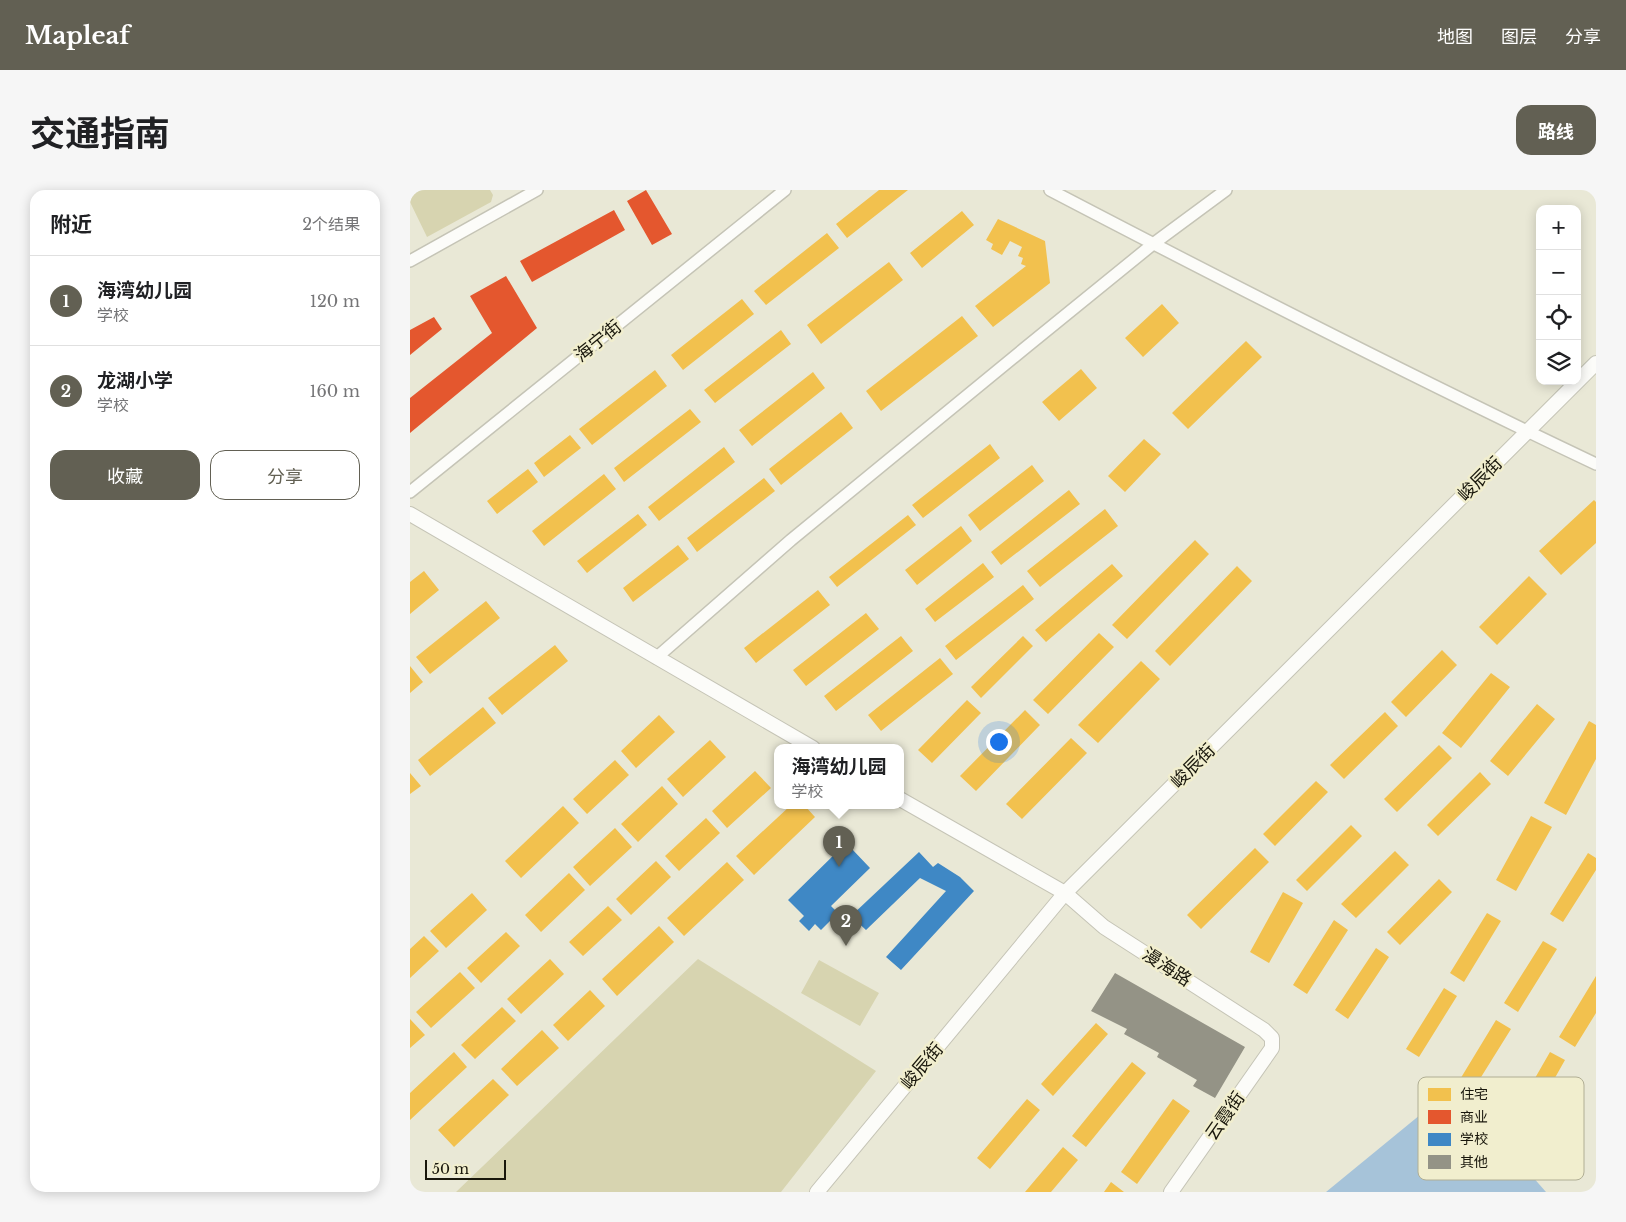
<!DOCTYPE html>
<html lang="zh">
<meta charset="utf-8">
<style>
:root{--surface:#fff;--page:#f6f6f6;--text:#202124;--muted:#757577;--line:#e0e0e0;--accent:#626053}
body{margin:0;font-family:"Libre Baskerville","Noto Sans SC",serif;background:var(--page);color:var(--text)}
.controls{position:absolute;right:15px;top:15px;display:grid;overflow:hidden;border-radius:10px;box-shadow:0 2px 12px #0003}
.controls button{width:45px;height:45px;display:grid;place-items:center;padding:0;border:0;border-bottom:1px solid var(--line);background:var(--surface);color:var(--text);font:25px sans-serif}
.scale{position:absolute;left:15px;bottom:12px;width:81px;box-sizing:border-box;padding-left:5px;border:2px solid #19170c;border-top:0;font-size:14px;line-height:18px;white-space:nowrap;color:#19170c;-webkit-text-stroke:4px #f1eece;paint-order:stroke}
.you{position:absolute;left:588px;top:551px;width:18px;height:18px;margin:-12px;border:4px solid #fff;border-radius:50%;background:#1a73e8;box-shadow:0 0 0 8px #1a73e833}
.badge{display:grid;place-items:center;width:32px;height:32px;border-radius:50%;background:var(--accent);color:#fff;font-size:16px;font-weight:700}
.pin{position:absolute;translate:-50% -41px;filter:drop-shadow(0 1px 2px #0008)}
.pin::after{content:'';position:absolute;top:26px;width:18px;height:15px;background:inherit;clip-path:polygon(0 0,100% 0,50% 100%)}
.popup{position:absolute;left:364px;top:554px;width:130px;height:65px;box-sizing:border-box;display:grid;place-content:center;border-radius:10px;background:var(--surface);filter:drop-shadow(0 1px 4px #0005);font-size:16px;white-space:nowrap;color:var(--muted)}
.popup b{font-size:19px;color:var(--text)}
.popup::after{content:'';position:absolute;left:50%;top:100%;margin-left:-10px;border:10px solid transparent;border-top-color:var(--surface)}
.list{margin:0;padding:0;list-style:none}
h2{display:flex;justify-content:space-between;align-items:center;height:65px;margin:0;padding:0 20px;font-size:21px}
h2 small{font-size:16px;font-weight:400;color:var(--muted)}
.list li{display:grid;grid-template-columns:32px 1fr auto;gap:15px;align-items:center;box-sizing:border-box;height:90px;padding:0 20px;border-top:1px solid var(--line)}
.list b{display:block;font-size:19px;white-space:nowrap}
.list p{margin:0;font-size:16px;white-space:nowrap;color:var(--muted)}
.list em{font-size:16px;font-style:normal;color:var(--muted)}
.actions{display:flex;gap:10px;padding:15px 20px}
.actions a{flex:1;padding:11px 0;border:1px solid var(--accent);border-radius:15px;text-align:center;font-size:18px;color:var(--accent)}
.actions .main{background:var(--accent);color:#fff}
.icon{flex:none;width:28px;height:28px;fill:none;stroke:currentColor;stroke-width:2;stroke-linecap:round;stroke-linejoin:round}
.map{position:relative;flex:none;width:1186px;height:1002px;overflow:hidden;border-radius:15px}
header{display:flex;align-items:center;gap:30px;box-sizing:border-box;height:70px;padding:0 25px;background:var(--accent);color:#fff}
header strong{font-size:24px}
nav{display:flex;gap:28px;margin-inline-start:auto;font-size:18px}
.intro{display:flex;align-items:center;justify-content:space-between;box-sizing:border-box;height:120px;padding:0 30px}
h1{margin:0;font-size:35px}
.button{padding:12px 22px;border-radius:15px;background:var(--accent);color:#fff;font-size:18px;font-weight:700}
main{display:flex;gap:30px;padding:0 30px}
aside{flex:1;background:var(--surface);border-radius:15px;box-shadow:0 2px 12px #0003}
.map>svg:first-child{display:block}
.green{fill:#d7d4b0}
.water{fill:#a6c3d9}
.homes{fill:#f2c14e}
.shops{fill:#e4572e}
.schools{fill:#3f88c5}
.building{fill:#949386}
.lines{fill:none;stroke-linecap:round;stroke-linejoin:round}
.minor-casing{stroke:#c5c4b6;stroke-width:14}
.tertiary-casing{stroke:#c5c4b6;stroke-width:16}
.minor{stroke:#fcfcf9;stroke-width:11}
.tertiary{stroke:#fcfcf9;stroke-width:14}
.labels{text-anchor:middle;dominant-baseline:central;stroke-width:5;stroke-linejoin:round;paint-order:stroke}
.street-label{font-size:18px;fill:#19170c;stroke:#f1eece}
.key{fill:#f1eece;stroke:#b0ae94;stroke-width:1}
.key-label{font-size:14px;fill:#19170c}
</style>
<header>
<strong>Mapleaf</strong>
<nav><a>地图</a><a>图层</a><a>分享</a></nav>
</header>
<div class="intro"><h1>交通指南</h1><a class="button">路线</a></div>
<main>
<aside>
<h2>附近<small>2个结果</small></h2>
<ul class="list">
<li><span class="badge">1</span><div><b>海湾幼儿园</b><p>学校</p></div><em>120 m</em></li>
<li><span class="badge">2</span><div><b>龙湖小学</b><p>学校</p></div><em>160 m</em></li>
</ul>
<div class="actions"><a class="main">收藏</a><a>分享</a></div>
</aside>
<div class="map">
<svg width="1186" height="1002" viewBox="0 0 1186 1002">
<rect width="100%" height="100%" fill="#e9e8d6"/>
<!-- green -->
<path class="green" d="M0 0H80L83 5 81 12 17 47 0 12Z
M288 769 466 881 371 1002H46Z
M409 770 469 803 450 836 391 803Z"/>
<!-- water -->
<path class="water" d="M1027 911 1065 921 1136 1002H912H916Z"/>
<!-- homes -->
<path class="homes" d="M469 0H498L437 48 426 34Z
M552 21 564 35 512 78 500 63Z
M588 29 635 51 640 93 583 137 565 116 616 76 611 74 613 68 608 66 612 57 600 51 592 65 581 59 583 54 576 50Z
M417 43 429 58 356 115 344 101Z
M479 72 493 90 411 154 397 135Z
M332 109 344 124 273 180 261 165Z
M752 114 769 133 733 167 715 148Z
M552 126 568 146 471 221 456 201Z
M371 140 381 154 305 213 294 200Z
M836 151 852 167 778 239 762 223Z
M671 179 687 198 649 231 632 212Z
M245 180 257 196 182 255 169 239Z
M403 182 415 198 342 256 329 240Z
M280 219 291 232 214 292 204 278Z
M431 222 443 238 371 295 359 279Z
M160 245 171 258 134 287 124 273Z
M734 249 751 264 715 302 698 286Z
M580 254 590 268 513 328 502 315Z
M314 257 325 272 249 331 238 317Z
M622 275 634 291 570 341 558 325Z
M118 279 128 292 87 324 77 311Z
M194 284 206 299 134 356 122 341Z
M354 288 365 301 287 362 277 348Z
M659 300 670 314 591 375 581 362Z
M1184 310 1186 312V353L1151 385 1129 361Z
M695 319 708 336 630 397 617 381Z
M228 324 237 335 177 383 167 371Z
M498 325 506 335 427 397 419 387Z
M551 336 562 351 507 395 495 380Z
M785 350 799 364 717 449 702 435Z
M268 355 279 369 223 412 213 398Z
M573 373 584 387 525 432 515 419Z
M702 374 713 386 636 452 625 440Z
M827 376 842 391 760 476 745 461Z
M14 381 29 400 0 424V392Z
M1119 386 1137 404 1087 455 1069 437Z
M613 395 624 409 546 470 535 456Z
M408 400 420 415 346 473 334 458Z
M76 411 90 428 20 484 6 467Z
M456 423 469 439 396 496 383 480Z
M689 443 704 457 638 524 623 510Z
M491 446 503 461 426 521 414 506Z
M613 446 623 456 571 508 561 497Z
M145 455 158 471 92 525 78 508Z
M1032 460 1047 475 996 527 981 512Z
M530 468 543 484 471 541 458 525Z
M731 471 750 489 688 553 668 535Z
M0 476 13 492 0 503Z
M1081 483 1100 497 1051 558 1032 543Z
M557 510 571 523 522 573 508 560Z
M1127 514 1145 529 1098 586 1080 571Z
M73 517 86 533 20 586 8 570Z
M615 520 630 535 566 601 550 586Z
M975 522 988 536 934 589 920 575Z
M249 525 265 542 226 578 211 561Z
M1179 531 1186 535V569L1156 625 1134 613Z
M661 548 677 563 612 629 596 614Z
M300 550 316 567 273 607 257 589Z
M1029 555 1042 568 987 622 974 609Z
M205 570 219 585 177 624 163 609Z
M345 581 361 598 317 638 302 621Z
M1070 582 1081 594 1028 646 1017 635Z
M0 583 11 596 0 604Z
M906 591 918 602 865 656 853 644Z
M252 596 268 614 228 652 211 634Z
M153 616 169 633 111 688 95 671Z
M380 616H395L405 627 344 685 326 666Z
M1121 626 1142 637 1106 701 1086 690Z
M296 628 310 643 269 681 255 666Z
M941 635 952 646 897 701 886 690Z
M205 638 222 657 180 696 163 677Z
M845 658 859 672 791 739 777 725Z
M985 661 999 675 946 728 931 714Z
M1178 663 1186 668V680L1153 732 1140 724Z
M246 671 261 687 221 725 206 709Z
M317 672 334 690 274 746 257 728Z
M159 683 175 700 131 742 115 725Z
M1029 689 1042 702 990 755 977 742Z
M873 702 893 713 859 773 840 762Z
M62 703 77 720 36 758 20 741Z
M198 716 212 730 173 766 159 752Z
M1077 723 1091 731 1054 792 1040 783Z
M924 730 938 740 897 804 883 795Z
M249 736 264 752 207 806 192 789Z
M96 742 110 756 71 793 57 778Z
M14 746 29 761 0 788V759Z
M1133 751 1147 759 1108 822 1094 813Z
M966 758 979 767 938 829 925 820Z
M140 769 154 784 111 824 97 809Z
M50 782 65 798 21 838 6 822Z
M1186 786V823L1165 857 1149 847Z
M1034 798 1047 806 1009 867 996 859Z
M180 800 195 816 158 851 143 835Z
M92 817 106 831 65 869 51 855Z
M0 829 15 845 0 858Z
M1086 830 1101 839 1063 900 1049 891Z
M686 833 698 844 643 906 631 894Z
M132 840 149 858 107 896 91 879Z
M44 862 57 877 0 930V903Z
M1140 862 1155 870 1120 932 1105 923Z
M722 872 736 883 676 957 662 946Z
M83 889 99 905 44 957 28 940Z
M617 909 630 920 580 979 567 968Z
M763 909 780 921 727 994 711 982Z
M653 957 668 970 641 1002H615Z
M701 992 714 1002H694Z"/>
<!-- shops -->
<path class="shops" d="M236 0 262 44 242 55 217 11Z
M204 20 215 40 122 92 110 71Z
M96 86 127 138 0 243V208L82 143 60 106Z
M24 127 32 139 0 165V140Z"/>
<!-- schools -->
<path class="schools" d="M441 658 460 678 421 716 428 723 411 740 405 734 399 741 389 731 394 726 378 710 430 659 435 664Z
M509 662 523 677 528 673 550 687 564 701 491 780 476 767 536 701 510 688 456 740 441 726Z"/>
<!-- building -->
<path class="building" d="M705 783 835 857 805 908 783 896 787 890 747 867 749 863 714 844 717 839 681 821Z"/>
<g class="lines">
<defs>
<path id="minor" d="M640 0C820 94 1002 187 1186 274
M0 71 127 0
M0 302 375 0
M246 468 381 350 615 158 743 54 816 0"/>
<path id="tertiary" d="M0 324 403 558
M490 609 655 703 694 737 854 840 862 848V858L761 1002
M407 1002 655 703 1186 173"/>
</defs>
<!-- minor casing -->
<use href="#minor" class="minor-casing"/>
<!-- tertiary casing -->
<use href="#tertiary" class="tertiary-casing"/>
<!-- minor -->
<use href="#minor" class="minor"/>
<!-- tertiary -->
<use href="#tertiary" class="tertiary"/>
</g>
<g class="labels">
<!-- street labels -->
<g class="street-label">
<text transform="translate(188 151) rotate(-39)">海宁街</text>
<text transform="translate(1070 289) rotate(-45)">峻辰街</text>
<text transform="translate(783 576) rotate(-45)">峻辰街</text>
<text transform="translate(757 777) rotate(33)">漫海路</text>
<text transform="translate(512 876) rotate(-50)">峻辰街</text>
<text transform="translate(815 926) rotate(-55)">云霞街</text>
</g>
</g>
<!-- legend -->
<rect x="1008" y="887" width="166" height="103" rx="8" class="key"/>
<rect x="1018" y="898" width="23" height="13" fill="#f2c14e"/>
<rect x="1018" y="920" width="23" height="14" fill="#e4572e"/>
<rect x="1018" y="943" width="23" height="13" fill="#3f88c5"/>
<rect x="1018" y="965" width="23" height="14" fill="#949386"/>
<g class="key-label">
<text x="1050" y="909">住宅</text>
<text x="1050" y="932">商业</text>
<text x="1050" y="954">学校</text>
<text x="1050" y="977">其他</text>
</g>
</svg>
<div class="controls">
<button>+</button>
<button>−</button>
<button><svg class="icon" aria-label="locate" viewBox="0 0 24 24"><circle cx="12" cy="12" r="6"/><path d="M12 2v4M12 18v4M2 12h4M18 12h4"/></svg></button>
<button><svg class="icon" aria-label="layers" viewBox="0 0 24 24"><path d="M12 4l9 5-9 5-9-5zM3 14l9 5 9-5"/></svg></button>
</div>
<div class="scale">50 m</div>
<div class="you"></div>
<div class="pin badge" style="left:429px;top:677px">1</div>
<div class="popup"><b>海湾幼儿园</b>学校</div>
<div class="pin badge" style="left:436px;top:756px">2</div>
</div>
</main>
